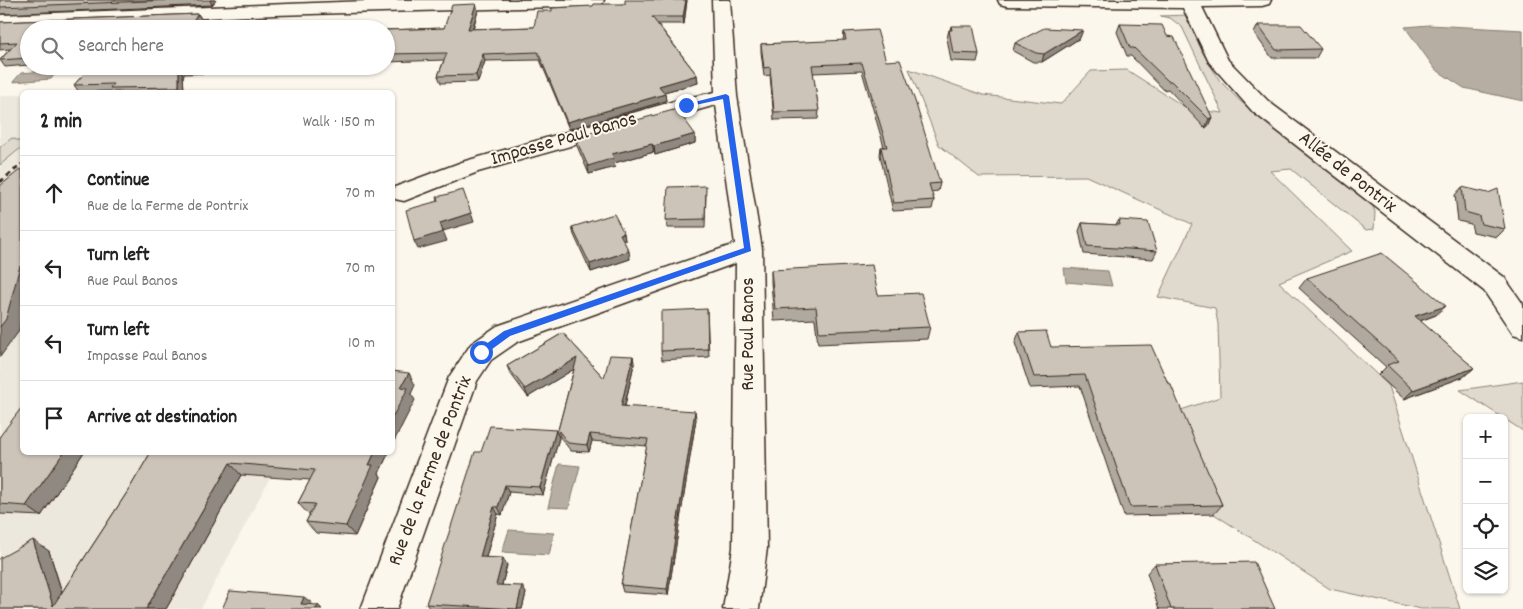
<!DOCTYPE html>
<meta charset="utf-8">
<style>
:root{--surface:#fff;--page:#f6f6f6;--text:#222;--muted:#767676;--line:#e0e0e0}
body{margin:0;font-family:Dekko,sans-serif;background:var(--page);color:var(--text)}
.controls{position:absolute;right:15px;bottom:15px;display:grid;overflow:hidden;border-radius:8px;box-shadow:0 1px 4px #0004}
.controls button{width:45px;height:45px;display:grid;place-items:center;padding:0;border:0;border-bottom:1px solid var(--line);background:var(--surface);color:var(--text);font:25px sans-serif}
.stop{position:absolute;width:15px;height:15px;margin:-11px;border:4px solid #2563eb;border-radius:50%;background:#fff}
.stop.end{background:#2563eb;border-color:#fff;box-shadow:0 1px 5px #0008}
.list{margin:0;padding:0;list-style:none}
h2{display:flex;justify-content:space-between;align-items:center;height:65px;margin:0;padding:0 20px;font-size:21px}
h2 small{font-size:16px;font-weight:400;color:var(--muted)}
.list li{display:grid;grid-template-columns:32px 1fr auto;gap:15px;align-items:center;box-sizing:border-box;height:75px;padding:0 20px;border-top:1px solid var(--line)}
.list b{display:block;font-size:19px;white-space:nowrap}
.list p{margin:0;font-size:16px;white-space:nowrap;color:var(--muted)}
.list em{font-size:16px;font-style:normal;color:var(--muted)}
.icon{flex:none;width:28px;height:28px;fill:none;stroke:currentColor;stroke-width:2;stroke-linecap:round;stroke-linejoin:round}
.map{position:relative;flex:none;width:1523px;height:609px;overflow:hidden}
.search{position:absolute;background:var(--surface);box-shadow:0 1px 4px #0004;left:20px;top:20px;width:375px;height:55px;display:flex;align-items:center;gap:12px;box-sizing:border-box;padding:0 18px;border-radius:28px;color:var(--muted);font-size:19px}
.panel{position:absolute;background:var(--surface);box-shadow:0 1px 4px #0004;left:20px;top:90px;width:375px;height:365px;border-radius:8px}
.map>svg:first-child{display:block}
.built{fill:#ede8dd}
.green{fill:#dfd9ce;stroke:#8d8276}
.water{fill:#b6aea2;stroke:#85796d}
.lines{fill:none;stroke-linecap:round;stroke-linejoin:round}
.minor-casing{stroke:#3b2a1e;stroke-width:3}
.path{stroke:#3b2a1e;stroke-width:3;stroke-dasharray:5 4;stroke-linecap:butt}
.minor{fill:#fbf7ec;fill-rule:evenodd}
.wall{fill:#afa99f;stroke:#3b2a1e}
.shaded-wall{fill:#8f8982;stroke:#3b2a1e}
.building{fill:#ccc4b9;stroke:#3b2a1e}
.route{fill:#2563eb}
.labels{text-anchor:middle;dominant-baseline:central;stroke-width:4;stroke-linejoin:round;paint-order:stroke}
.street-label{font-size:20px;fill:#3b2a1e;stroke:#fbf7ec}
</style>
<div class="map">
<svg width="1523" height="609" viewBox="0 0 1523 609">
<rect width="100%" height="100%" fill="#fbf7ec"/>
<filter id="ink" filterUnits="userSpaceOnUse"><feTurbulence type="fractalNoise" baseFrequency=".02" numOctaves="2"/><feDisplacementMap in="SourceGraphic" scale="10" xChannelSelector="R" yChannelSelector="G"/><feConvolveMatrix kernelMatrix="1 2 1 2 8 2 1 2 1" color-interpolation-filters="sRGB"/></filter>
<g filter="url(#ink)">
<!-- built -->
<path class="built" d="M22 94V452L283 453 201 609H0V96Z"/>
<!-- green -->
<path class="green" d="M1187 15 1193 19V29L1203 53 1220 81 1240 101 1372 204 1375 212 1374 229 1366 230 1291 169 1270 171 1352 251 1279 282 1389 386 1460 609H1421L1330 589 1214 514 1172 413 1220 397 1218 324 1215 308 1158 297 1192 224 1086 176 979 177 939 145 909 69 983 95 1061 104 1091 71 1127 70 1188 109 1223 113 1182 27 1170 18 1160 16Z
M12 138 22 142V147L0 165V147Z
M1523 381V431L1460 390Z"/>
<!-- water -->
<path class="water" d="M1429 25 1523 30V101L1464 88 1435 69 1405 27Z
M58 70 51 79 13 82 21 73Z
M1064 268 1108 271 1112 286 1066 282Z
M559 464 580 466 569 508 548 507Z
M509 530 554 533 549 555 502 552Z"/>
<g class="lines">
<defs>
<path id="minor" d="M394 0H604L602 4 595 6 275 15 0 27V15Z
M712 0H730L737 96 762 249 767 548 759 609H723L733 548 736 263 517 342 491 360 477 381 397 609H361L449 377 471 344 497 326 735 244 716 105 478 172 404 201 395 199 392 192 395 187 462 162 678 100 715 92Z
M998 0H1271L1269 4 1262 6 1202 7 1228 60 1269 102 1504 277 1523 304V337L1513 334 1484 291 1253 112 1209 62 1183 8 1007 6 1000 4Z"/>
</defs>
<!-- minor casing -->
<use href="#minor" class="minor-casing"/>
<!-- path -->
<path class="path" d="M0 182 22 164"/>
<!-- minor -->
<use href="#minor" class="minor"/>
</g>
<!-- wall -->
<path class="wall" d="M0 0H216L212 5 0 14Z
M687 0 684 24H658L697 75 698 83 664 92 665 94 666 101 569 129 540 60 485 61 478 82 441 83 438 76 444 60 386 62V30L444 28 476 4 478 11 473 29 534 27 552 11 625 4Z
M198 14 202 20 196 28 269 29H29V65L5 67 0 60 10 49 0 50V22Z
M1120 24 1167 36 1212 117 1208 126 1205 128 1168 89 1164 90 1131 56H1127L1117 32Z
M1258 25 1321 49 1316 58H1272L1254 33Z
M951 26 979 54 977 62 951 61 947 38 949 30H950Z
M844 32 886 61 940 183 938 191 931 192 934 200 932 209 893 211 880 155 881 147H884L862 71 813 73 819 111 818 119 774 120 770 75 764 76 761 52V44L843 41Z
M1080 38 1042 62H1033L1013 51 1015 43Z
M91 66H248L244 72 183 74 184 92H113L112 91 79 92 74 85Z
M292 66H328L326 70H294Z
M695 134V143L655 155 654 152 614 163 615 167 589 174 577 146 575 137Z
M1462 187 1505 229 1497 237 1473 232 1471 224 1458 221 1455 195Z
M706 194 705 228H667L666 220Z
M1119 220 1157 251 1153 259 1084 254 1079 231 1082 223 1116 225Z
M572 227 624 233 625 241H624L630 259 591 272 574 235Z
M771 270 878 295 930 327 927 339 818 344 815 319 774 321 771 282Z
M1307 278 1436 315 1420 321 1474 368 1463 377 1404 399 1378 375 1386 367 1299 288Z
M707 309 709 357 662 360 661 351Z
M1019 332 1051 347 1168 383 1222 505 1214 514 1124 516 1080 386 1030 388 1015 343Z
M563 333 604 378 633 356 634 364 625 406 696 419 668 595 623 592 621 585 647 446 592 441 589 452 571 451 560 437 558 430 574 369 528 397 510 373 507 366Z
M556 430 559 438 543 495 509 492 502 515 498 514 486 557 507 565 502 585 526 593 522 609H430L426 604 481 452Z
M0 436 22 452H84L41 516 0 514Z
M151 452H389L379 473 381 477 355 536 316 533 306 522 310 514H308L298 503 310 480 241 475 166 609H0L49 551 62 592 128 491Z
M1155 564 1275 609H1159L1147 573Z"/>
<!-- shaded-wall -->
<path class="shaded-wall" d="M210 0H216L212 5Z
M686 0H687L684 24 683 17Z
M476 4 478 11 470 36 468 29Z
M198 14 202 20 195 29H187Z
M1083 30 1080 38 1042 62 1044 54Z
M483 54 485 61 478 82 476 75Z
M241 66H248L244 72Z
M179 67 183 74 184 92H183L179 87Z
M697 75 698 83 660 93 659 86Z
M665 94 666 101 569 129 567 122Z
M1212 117 1208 126 1205 128 1209 119Z
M695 134V143L655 155 654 146Z
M652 144 654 152 614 163 615 167 589 174 588 166 612 154Z
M471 213 474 222 443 231 447 241 418 249 414 241 440 223Z
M624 233 625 241 622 242 620 234Z
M629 251 630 259 591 272 590 264Z
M22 265V315L19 331 0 357V327L20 266Z
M1446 306 1436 315 1406 326 1415 316Z
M633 356 634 364 623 413 621 406Z
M577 358 579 366 528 397 525 389Z
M1474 368 1463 377 1404 399 1413 390Z
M409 373 415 385 411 394 415 400 392 445V418L401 387Z
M695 411 696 419 668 595 667 589Z
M556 430 559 438 543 495 540 487Z
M590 434 592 441 589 452 587 445Z
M64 452H84L41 516 26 506Z
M375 452H389L379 473 381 477 355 536 346 526 369 465Z
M230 463 241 475 166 609H146Z
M505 485 509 492 502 515 498 507Z
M494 507 498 514 484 564 480 557Z
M33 540 49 551 67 609 53 606Z
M503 558 507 565 500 592 496 585Z
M522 586 526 593 522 609H517Z
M304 597 312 603 309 609 301 604Z
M318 605 322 609H316Z"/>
<!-- building -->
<path class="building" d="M0 0H172L0 7Z
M625 0H686L683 17H652L697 75 659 86 665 94 567 122 538 52 483 54 476 75 438 76 447 53 386 54V30L444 28 452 5 476 4 468 29 534 27 537 11H552V8L593 6 594 4H625Z
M198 14 187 28 267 26 266 29H29V58L0 60 17 42 0 43V22Z
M1120 24 1162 25 1167 36 1174 37 1212 117 1209 119 1171 81H1168L1134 48H1130Z
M1258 25H1301L1321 49 1276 50Z
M951 26H973L979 54 953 53 949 30H952Z
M1044 28 1083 30 1044 54 1036 53 1015 43Z
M877 30 886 61 900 60 915 101 940 183 929 184 934 200 894 203 881 147H887L862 63 812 65 819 111 774 112 770 67 764 68 761 44 846 40 844 32Z
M91 66H199L179 67V87L110 88 113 84 74 85Z
M677 109 695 134 654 146 652 144 612 154 614 158 588 166 575 137Z
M22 168V265L20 266 6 319 0 327V186Z
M706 186 705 219 666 220 668 187Z
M1462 187 1488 193 1498 189 1505 229 1481 224 1479 216 1465 212Z
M463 190 471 213 440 223 443 232 414 241 406 210 438 201 437 197Z
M614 214 624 233 620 234 629 251 590 264 572 227Z
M1119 220 1148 222 1157 251 1087 246 1082 223 1120 225Z
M1382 253 1446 306 1415 316 1474 368 1413 390 1387 365 1399 361 1307 278Z
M872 265 878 295 921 293 930 327 819 332 816 307 775 309 771 270Z
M707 309 708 349 661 351V311Z
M1046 331 1051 347 1151 345 1168 383H1170L1222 505 1130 507 1085 375 1034 377 1019 332Z
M563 333 604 378 610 355 633 356 621 406 695 411 667 589 621 585 648 439 590 434 587 445 568 443 558 430 577 358 525 389 507 366Z
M392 371 409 373 401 387 408 388 392 418Z
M22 407V452H64L26 506 0 504V436Z
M490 426 556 430 540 487 505 485 498 507H494L480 557 503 558 496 585 522 586 517 609 426 604 475 452H481Z
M151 452H375L369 465H373L346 526 306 522 315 504 298 503 315 470 230 463 146 609H0V558L33 540 53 606 128 491Z
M1254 562 1275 609H1171L1155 564Z
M230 591 304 597 301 604 318 605 316 609H222Z"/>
</g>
<!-- route -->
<path class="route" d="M726 94 729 96 751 251 510 336 484 355H478V350L504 331 744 248 723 99 686 107 683 105Z"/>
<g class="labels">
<!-- street labels -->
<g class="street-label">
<text transform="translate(564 140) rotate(-16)">Impasse Paul Banos</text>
<text transform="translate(1347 173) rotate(38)">Allée de Pontrix</text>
<text transform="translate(749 334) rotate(-90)">Rue Paul Banos</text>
<text transform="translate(431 471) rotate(-69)">Rue de la Ferme de Pontrix</text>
</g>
</g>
</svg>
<div class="controls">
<button>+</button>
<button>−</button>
<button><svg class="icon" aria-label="locate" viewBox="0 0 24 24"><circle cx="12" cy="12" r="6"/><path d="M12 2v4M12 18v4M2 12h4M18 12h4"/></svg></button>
<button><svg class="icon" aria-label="layers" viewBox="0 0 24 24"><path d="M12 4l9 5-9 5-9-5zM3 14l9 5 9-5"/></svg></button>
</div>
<div class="stop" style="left:481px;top:352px"></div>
<div class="stop end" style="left:686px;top:105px"></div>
<div class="search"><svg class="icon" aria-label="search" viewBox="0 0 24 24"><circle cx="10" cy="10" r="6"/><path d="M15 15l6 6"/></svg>Search here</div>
<section class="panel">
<h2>2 min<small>Walk · 150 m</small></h2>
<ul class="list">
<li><svg class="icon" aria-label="ahead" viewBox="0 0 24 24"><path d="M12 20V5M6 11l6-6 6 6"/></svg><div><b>Continue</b><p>Rue de la Ferme de Pontrix</p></div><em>70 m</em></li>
<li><svg class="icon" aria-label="left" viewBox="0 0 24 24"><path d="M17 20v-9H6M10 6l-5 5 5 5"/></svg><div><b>Turn left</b><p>Rue Paul Banos</p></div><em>70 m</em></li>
<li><svg class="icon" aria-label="left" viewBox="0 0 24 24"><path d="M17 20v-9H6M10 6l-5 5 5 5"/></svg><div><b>Turn left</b><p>Impasse Paul Banos</p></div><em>10 m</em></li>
<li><svg class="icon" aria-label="arrive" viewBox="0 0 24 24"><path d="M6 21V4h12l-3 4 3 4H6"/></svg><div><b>Arrive at destination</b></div></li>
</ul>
</section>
</div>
